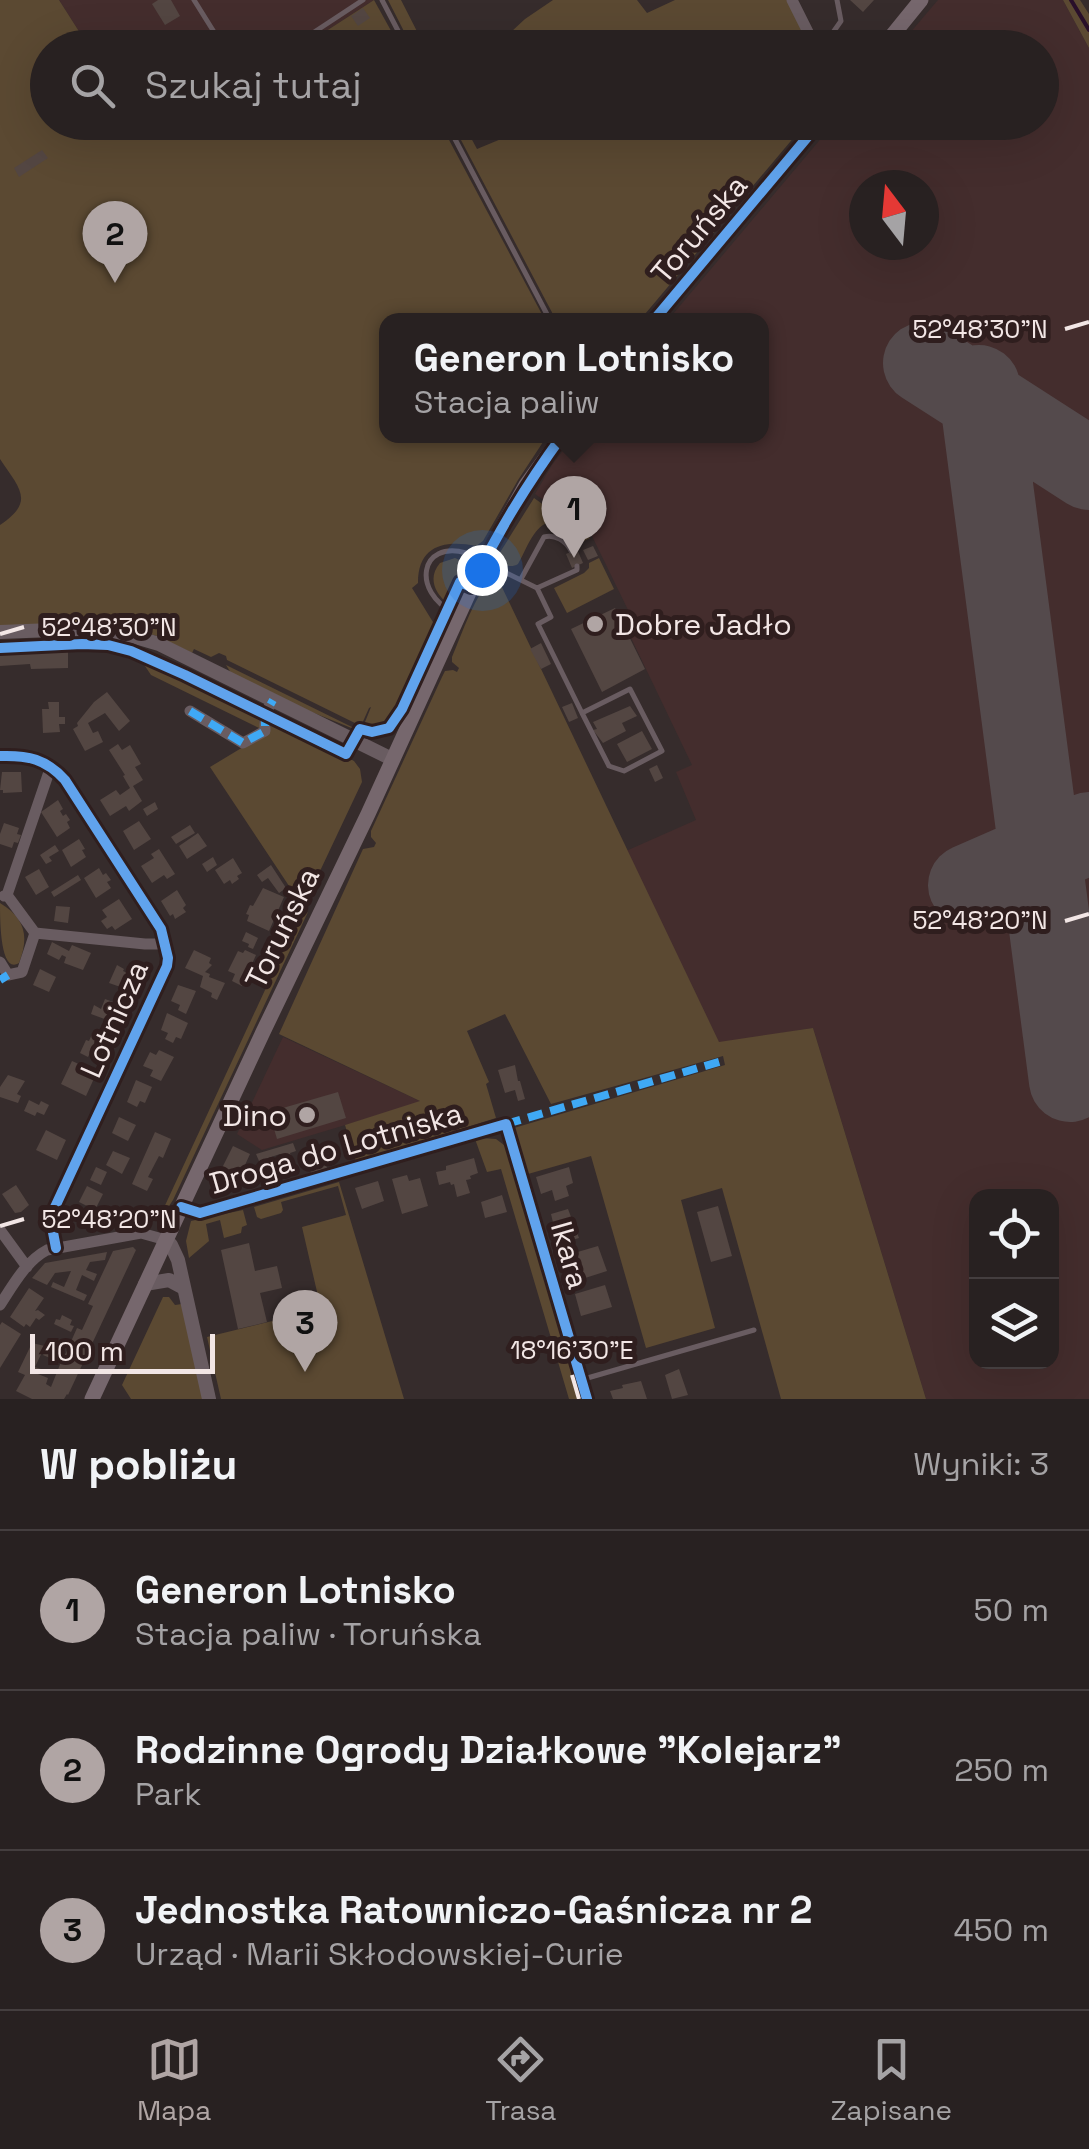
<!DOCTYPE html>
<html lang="pl">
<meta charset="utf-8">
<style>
:root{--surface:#282121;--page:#342e2e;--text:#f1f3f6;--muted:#a5a3a5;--line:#443e3f;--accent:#b0a5a4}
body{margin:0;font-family:"Space Grotesk",sans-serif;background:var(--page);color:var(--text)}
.controls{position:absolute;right:30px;bottom:30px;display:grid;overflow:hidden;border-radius:20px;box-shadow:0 10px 40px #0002}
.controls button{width:90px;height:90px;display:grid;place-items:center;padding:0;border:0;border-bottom:2px solid var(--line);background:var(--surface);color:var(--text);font:50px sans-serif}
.compass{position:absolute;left:849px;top:170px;width:90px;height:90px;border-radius:50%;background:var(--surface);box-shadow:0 10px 40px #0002;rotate:344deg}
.scale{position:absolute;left:30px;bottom:25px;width:185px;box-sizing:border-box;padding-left:10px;border:5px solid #f2e6e5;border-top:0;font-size:28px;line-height:35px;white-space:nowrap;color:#f2e6e5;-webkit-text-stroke:8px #2f1e1e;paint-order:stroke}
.you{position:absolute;left:482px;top:570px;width:35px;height:35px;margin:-25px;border:8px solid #fff;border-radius:50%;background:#1a73e8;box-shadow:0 0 0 15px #1a73e833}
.badge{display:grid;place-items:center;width:65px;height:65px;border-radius:50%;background:var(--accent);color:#111;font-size:32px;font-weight:700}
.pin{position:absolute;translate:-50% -82px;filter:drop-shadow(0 2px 5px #0008)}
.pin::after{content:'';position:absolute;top:52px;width:35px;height:30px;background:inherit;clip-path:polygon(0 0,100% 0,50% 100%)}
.popup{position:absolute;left:379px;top:313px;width:390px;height:130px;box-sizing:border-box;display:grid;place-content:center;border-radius:20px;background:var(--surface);filter:drop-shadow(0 2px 8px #0005);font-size:32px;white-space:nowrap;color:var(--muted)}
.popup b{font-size:38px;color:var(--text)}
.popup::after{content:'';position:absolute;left:50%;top:100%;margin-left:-20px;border:20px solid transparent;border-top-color:var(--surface)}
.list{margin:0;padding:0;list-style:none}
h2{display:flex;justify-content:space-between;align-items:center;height:130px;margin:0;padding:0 40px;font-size:42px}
h2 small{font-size:32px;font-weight:400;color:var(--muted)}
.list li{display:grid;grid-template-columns:65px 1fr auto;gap:30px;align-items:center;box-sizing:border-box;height:160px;padding:0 40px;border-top:2px solid var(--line)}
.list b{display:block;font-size:38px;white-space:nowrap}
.list p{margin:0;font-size:32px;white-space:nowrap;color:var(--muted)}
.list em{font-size:32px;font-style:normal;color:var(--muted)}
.icon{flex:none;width:55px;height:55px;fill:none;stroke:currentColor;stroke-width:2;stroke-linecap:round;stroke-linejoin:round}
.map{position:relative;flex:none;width:1089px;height:1399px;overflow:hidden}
.search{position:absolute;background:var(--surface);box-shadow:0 10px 40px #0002;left:30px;right:30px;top:30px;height:110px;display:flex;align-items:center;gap:25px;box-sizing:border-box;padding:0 35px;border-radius:55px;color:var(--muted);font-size:38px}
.sheet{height:610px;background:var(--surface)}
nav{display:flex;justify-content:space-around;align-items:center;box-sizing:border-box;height:140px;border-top:2px solid var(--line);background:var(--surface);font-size:28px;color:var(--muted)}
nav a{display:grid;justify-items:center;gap:5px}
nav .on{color:var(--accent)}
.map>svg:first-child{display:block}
.built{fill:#442d2d;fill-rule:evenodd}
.green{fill:#5b4932}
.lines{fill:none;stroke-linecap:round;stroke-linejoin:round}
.stream{stroke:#290f2a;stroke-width:4}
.runway{stroke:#544a4c;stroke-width:82}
.building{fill:#534642}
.service{stroke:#695c61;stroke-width:5}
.minor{stroke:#695c61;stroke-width:11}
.tertiary{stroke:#695c61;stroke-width:14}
.secondary{stroke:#76676d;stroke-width:15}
.quiet{stroke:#3fa9f5;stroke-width:8;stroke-dasharray:15 8;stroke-linecap:butt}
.cycleway-casing{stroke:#2f1e1e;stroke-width:16}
.cycleway{stroke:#60a3ed;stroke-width:10}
.ticks{fill:none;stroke:#f2e6e5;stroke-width:4}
.poi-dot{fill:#b0a5a4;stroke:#2f1e1e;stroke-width:4}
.labels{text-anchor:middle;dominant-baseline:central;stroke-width:10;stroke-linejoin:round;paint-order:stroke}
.street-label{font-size:30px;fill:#f2e6e5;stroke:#2f1e1e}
.poi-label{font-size:30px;fill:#f2e6e5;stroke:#2f1e1e;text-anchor:start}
.ticks-label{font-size:25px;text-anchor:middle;fill:#f2e6e5;stroke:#2f1e1e;stroke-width:10;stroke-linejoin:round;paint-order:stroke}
</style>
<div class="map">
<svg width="1089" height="1399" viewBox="0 0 1089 1399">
<rect width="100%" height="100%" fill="#362c2c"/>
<!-- built -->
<path class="built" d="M59 0H374L300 48 89 47Z
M938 0H1063L1089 48V1399H926L813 1028 719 1043 626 851 696 820 676 772 692 765 622 619 630 614 591 534 535 494 552 465 574 436H762V320H668L834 123 1042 122V48L898 47ZM864 185H924V245H864ZM976 1196H1052V1362H976Z
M283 1037 422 1102 262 1150 237 1134Z"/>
<!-- green -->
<path class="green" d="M0 0H59L89 47 48 48V122L440 123 545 320H386V436H547L518 480 483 541 476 546C445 540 418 545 418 583L412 588 436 627C427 647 400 713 387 724 379 730 373 730 363 727L371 707 369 708 361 726 227 660 226 656 219 653 211 657 194 649 192 653 157 636 121 626 78 622 0 626V525C36 501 19 488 0 459Z
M374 0 400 47 300 48Z
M388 0H401L425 47H412Z
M553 0H637L647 13 675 0H787L809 46 806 48H502L500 42 525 19Z
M1063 0H1080L1089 14V48Z
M452 123H463L477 149 527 128 526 123H806L640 320H556Z
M534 498 590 538 584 541C576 535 565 525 555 523 536 518 526 551 518 564 512 568 503 566 499 560V554Z
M455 558 466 563 447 603C434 592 428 577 440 563Z
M599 558 614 589 567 613 554 588 584 573 589 568V563Z
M493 577 501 579 500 583 719 1042 813 1028 926 1399H781L722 1188 681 1200 715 1328 646 1348 591 1156 528 1174 514 1128 725 1065 723 1056 551 1104 505 1014 467 1031 489 1082 486 1084 496 1118 356 1162 345 1125 420 1101 279 1034 363 849 374 847 376 843 371 837V831L442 677 445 671 453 670 457 672 459 668 452 662V657C462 634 475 594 493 577Z
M88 637 128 642 129 647 87 642 0 645V640Z
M143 658 258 715 261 729 151 675 143 663Z
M226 665 354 728V729L309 711 231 673Z
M274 720 354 761 360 769 362 782 303 907 210 767 268 732Z
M0 903C26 919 29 937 19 963 0 975 0 920 0 903Z
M308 912 173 1200 163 1215 161 1214 297 921Z
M481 1138 496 1139 508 1148 579 1399H569L501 1169 487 1172 475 1139Z
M339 1182 404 1399H221L207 1337 321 1309 302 1227 346 1215 338 1186 281 1202 283 1210 281 1213 261 1219 257 1217 254 1207Z
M243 1210 247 1225 242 1227 241 1233 224 1238 220 1220 206 1224 209 1241 189 1258 186 1241 191 1221Z
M163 1297H169L175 1305 182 1304 203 1399H131L122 1385Z"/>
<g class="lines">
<!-- stream -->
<path class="stream" d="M1071 0 1089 30"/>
<!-- runway -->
<path class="runway" d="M924 363 1089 469
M979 386 1070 1081
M969 885 1089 833"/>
</g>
<!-- building -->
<path class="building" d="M158 0H171L180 16 165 25 152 4Z
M850 0H874L863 12Z
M363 8 370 18 358 26 351 16Z
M42 150 48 158 19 177 14 168Z
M593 546 598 556 588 560 583 550Z
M577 549 583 563 572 568 566 554Z
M615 608 645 669 602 692 571 629Z
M541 643 551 664 541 669 530 649Z
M68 652V668L31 669 30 664 0 666V654Z
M107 692 130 721 119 731 105 713 88 723 93 733 98 731 103 742 85 751 73 729 78 726 77 723 94 702Z
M48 702H59V717H65V724H59L60 732 43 733 42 709H49Z
M572 703 578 718 569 722 562 707Z
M630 706 637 716 622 723 626 731 603 743 593 730 597 729 593 722Z
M642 731 652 749 627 762 617 744Z
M118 744 122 750 130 745 141 764 135 767 143 780 133 786 142 801 129 811 126 806 110 816 100 800 116 790 120 795 130 788 123 776 125 775 109 750Z
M657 765 663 778 655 782 649 769Z
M2 772H21L22 792 3 793V790H0Z
M58 800 63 809 60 811 63 816 66 814 70 820 67 822 70 828 57 837 41 812Z
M155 802 158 809 147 816 143 809Z
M139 821 151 839 134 850 123 831Z
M4 823 19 828 17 834 21 835 18 843 14 842 12 848 0 844V834Z
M190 825 195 833 176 844 171 837Z
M198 833 207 846 187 859 179 846Z
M79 839 85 849 82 850 86 857 71 867 62 850Z
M55 845 59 851 49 857 52 861 46 864 40 855Z
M159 849 175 874 167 879 164 875 152 883 141 866 154 858 151 854Z
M213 857 217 865 207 872 202 864Z
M233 858 242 873 237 876 239 879 232 884 230 880 224 884 215 870Z
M271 865 286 888 279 893 268 878 262 882 257 875Z
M99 868 103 875 106 873 111 880 107 882 111 888 96 898 84 878Z
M39 869 49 887 36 895 25 877Z
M78 875 81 880 54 897 51 892Z
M263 888 284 897 269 931 247 921 249 915 246 914 250 905 253 906Z
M177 890 186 905 183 908 186 912 175 919 173 914 170 916 161 901Z
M119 899 132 919 115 930 112 926 107 929 101 921 107 917 102 910Z
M56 906 70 907 68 923 54 921Z
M246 932 258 938 253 949 248 947 249 944 242 941Z
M52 942 69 951 72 945 91 953 83 970 64 963 66 957 62 955 59 960 47 954Z
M194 950 211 958 209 963 212 965 205 972 210 974 209 977 225 983 217 1000 211 997 212 993 200 987 203 976 185 968Z
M245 950 256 955 242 986 232 981 235 974 228 971 238 951 243 953Z
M117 965 124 969 123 971 138 978 132 991 109 983Z
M40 969 56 977 49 992 33 985Z
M178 985 196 991 186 1014 178 1010 180 1005 171 1001Z
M105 999 116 1003 115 1007 122 1010 119 1017 121 1021 118 1024 91 1014 94 1005 101 1009Z
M167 1013 188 1023 181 1039 176 1037 173 1043 165 1039 168 1033 161 1030Z
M93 1032 111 1040 104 1057 91 1051 88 1057 80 1053 86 1040 89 1041Z
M159 1050 174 1057 161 1081 150 1076 153 1070 143 1066 150 1052 156 1055Z
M72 1061 97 1072 86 1096 61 1084Z
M515 1065 518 1081H520L525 1099 518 1101 515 1090 505 1093 498 1070Z
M8 1075 25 1081 17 1094 21 1096 18 1103 0 1097V1087Z
M136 1080 152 1087 145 1103 140 1101 137 1107 127 1102Z
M338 1092 346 1118 277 1139 269 1112Z
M29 1100 39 1105 41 1101 49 1105 44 1115 37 1112 35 1116 24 1111Z
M119 1117 136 1125 128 1141 112 1133Z
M46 1130 66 1140 57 1160 36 1150Z
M155 1132 171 1139 163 1158 159 1156 148 1177 153 1179 147 1191 132 1184Z
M293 1143 296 1151 290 1153 291 1157 286 1158 285 1155 280 1154 259 1161 256 1154Z
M233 1146 250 1154 240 1176 222 1168Z
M113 1151 130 1158 122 1174 106 1165Z
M322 1152 327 1168 311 1173 308 1163 314 1161 313 1155Z
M474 1158 478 1173 470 1176 471 1179 466 1180 470 1193 457 1197 454 1184 451 1185 450 1182 439 1185 436 1172 446 1170V1166Z
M96 1167 107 1172 101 1185 90 1180Z
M569 1167 573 1183 566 1186 569 1196 555 1201 552 1190 541 1194 536 1177Z
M407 1175 409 1181 420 1178 428 1206 402 1214 392 1179Z
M378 1181 384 1201 362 1209 355 1188Z
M16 1185 29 1205 21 1212 15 1213 2 1194Z
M87 1186 103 1194 95 1210 79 1202Z
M502 1195 507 1212 485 1218 481 1202Z
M718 1206 732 1256 711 1262 697 1212Z
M568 1209 579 1238 558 1244 551 1214Z
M249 1243 255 1271 277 1266 282 1288 260 1293 267 1322 238 1329 221 1250Z
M598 1246 607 1271 582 1279 576 1265 568 1267 564 1256Z
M133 1247 136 1250 68 1395 67 1394 64 1399H32L16 1391 25 1375 18 1372 32 1343 45 1346 35 1367 41 1369 38 1374 48 1378 46 1384 51 1387 61 1362 60 1358 57 1361 43 1355 47 1347 65 1355 77 1328 82 1330 93 1306 88 1304 113 1251Z
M107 1252 105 1260 90 1262 86 1270 97 1274 94 1281 82 1275 76 1290 87 1295 84 1301 51 1287 53 1282 64 1287 71 1271 55 1273 47 1285 32 1278 45 1263Z
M605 1285 612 1307 581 1316 575 1294Z
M29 1288 44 1298 35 1311 38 1310 45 1315 39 1320 36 1318 30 1327 26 1324 24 1327 10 1317Z
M62 1315 72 1320 70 1325 74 1326 71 1332 54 1324 56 1319 60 1320Z
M2 1322 21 1334 0 1368V1325Z
M679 1369 688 1395 672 1399 665 1375Z
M641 1381 647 1399H613L610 1391 623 1388 622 1385Z"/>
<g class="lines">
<!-- service -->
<path class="service" d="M194 0 224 48
M382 0 407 48
M290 48 363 0
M822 48 841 21 837 0
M446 122 550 320
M521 579 544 537C555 534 566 541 571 551
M537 588 577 570V566
M454 613C411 591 420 540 466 553L537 588 551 617 538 624 582 713 630 689 662 751 624 771 609 766 582 713
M584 1379 754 1330"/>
<!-- minor -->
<path class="minor" d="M792 0 816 48
M190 711 243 743 265 731V714L273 700
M0 756C28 755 46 759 65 780L161 929 168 958 167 966 55 1207 51 1222 56 1248
M7 895 51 766
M35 933 145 944H165
M0 962 8 975 22 972 35 933 7 895 4 896
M181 1207 200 1213 506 1124 587 1399
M0 1230 27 1267
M0 1305C13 1285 26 1261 47 1250L141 1233 166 1240"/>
<!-- tertiary -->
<path class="tertiary" d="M0 632 78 629 122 633 159 644 392 759
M166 1240 171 1245 178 1260 209 1399
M145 1284 169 1280 184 1288"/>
<!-- secondary -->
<path class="secondary" d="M882 48 921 0
M654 320 820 122
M92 1399 263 1032 368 814 483 562 526 485 562 436"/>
<!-- quiet -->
<path class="quiet" d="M190 711 243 743 265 731V714L273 700
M0 980 8 975
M506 1124 722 1061"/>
<defs>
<path id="cycleway" d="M654 320 820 122
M0 648 82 644 108 645 131 651 185 675 346 754 360 729 372 732 389 728 402 709 460 582 471 587C497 533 527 484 562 436
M0 756C28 755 46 759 65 780L161 929 168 958 167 966 55 1207 51 1222 56 1248
M181 1207 200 1213 506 1124 587 1399"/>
</defs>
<!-- cycleway casing -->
<use href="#cycleway" class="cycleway-casing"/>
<!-- cycleway -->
<use href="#cycleway" class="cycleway"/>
</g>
<!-- ticks -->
<path class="ticks" d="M1065 329 1089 322M0 634 24 627M1065 921 1089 914M0 1226 24 1219M572 1375 579 1399"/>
<!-- markers -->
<g class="poi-dot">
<circle cx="595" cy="624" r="10"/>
<circle cx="307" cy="1115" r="10"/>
</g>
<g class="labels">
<!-- street labels -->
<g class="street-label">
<text transform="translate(699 229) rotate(-50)">Toruńska</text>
<text transform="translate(282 928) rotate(-64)">Toruńska</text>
<text transform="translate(114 1019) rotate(-66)">Lotnicza</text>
<text transform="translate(336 1148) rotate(-16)">Droga do Lotniska</text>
<text transform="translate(570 1255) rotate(74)">Ikara</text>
</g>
<!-- poi labels -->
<g class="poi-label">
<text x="615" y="624">Dobre Jadło</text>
<text x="287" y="1115" text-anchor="end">Dino</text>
</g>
</g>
<g class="ticks-label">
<text x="980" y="338">52°48'30"N</text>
<text x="109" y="636">52°48'30"N</text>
<text x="980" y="929">52°48'20"N</text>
<text x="109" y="1228">52°48'20"N</text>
<text x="572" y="1359">18°16'30"E</text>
</g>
</svg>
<div class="controls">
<button><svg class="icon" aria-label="locate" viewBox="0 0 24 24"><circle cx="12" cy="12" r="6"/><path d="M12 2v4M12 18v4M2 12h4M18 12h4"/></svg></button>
<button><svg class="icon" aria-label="layers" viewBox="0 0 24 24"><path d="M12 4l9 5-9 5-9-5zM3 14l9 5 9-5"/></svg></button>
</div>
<svg class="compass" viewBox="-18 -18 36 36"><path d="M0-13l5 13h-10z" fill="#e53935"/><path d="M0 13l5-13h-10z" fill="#a5a3a5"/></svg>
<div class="scale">100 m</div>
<div class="you"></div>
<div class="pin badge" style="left:574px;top:558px">1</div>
<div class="popup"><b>Generon Lotnisko</b>Stacja paliw</div>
<div class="pin badge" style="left:115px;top:283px">2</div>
<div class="pin badge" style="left:305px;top:1372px">3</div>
<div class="search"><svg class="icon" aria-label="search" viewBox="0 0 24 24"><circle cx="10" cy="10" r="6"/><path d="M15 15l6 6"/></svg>Szukaj tutaj</div>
</div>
<section class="sheet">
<h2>W pobliżu<small>Wyniki: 3</small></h2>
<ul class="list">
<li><span class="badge">1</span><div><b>Generon Lotnisko</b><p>Stacja paliw · Toruńska</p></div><em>50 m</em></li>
<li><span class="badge">2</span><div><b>Rodzinne Ogrody Działkowe &quot;Kolejarz&quot;</b><p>Park</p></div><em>250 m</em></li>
<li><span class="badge">3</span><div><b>Jednostka Ratowniczo-Gaśnicza nr 2</b><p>Urząd · Marii Skłodowskiej-Curie</p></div><em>450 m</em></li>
</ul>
</section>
<nav>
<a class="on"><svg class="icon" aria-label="map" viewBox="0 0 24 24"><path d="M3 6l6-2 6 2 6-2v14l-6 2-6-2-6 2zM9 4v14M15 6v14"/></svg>Mapa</a>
<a><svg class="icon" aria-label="directions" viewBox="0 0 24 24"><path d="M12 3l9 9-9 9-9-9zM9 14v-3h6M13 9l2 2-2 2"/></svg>Trasa</a>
<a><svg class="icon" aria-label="saved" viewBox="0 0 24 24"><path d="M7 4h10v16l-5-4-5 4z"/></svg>Zapisane</a>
</nav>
